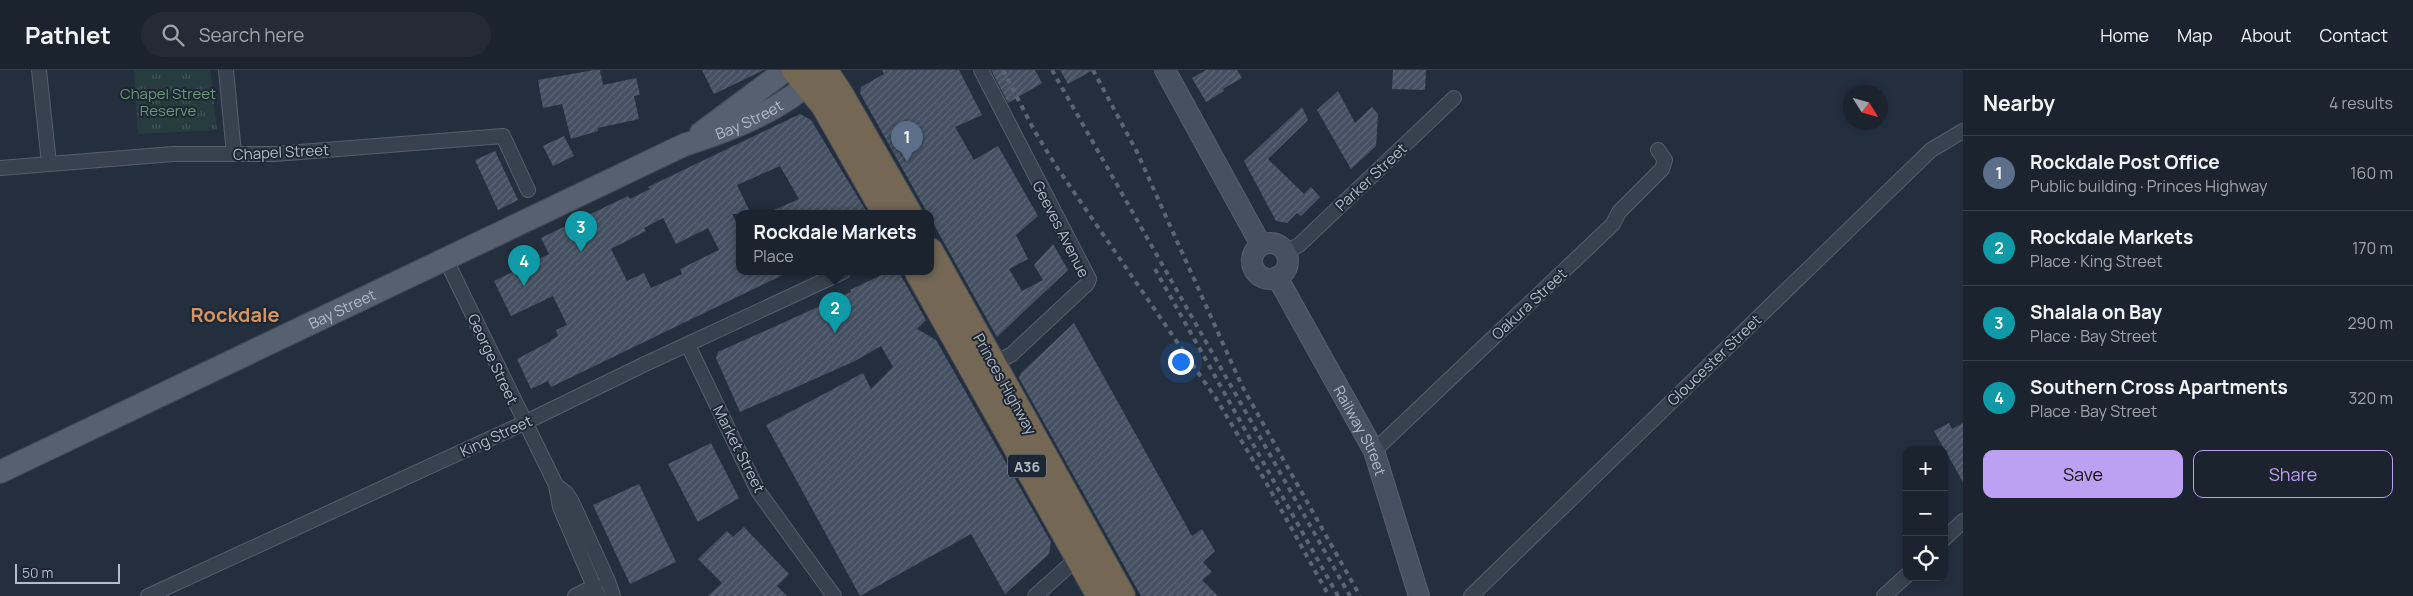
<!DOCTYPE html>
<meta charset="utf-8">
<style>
:root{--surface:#1b232e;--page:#242b36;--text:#f1f3f6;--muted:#a0a4aa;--line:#39404a;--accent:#bca0f2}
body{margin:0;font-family:Manrope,sans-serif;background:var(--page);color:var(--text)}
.controls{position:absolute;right:15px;bottom:15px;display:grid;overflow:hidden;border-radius:10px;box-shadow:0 2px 8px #0003}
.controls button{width:45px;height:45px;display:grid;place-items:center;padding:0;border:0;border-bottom:1px solid var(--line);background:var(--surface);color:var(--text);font:25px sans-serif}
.compass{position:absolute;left:1843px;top:15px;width:45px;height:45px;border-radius:50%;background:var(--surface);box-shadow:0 2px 8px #0003;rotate:127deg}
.scale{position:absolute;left:15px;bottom:12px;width:105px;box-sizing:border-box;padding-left:5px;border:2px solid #b4bcc9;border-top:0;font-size:14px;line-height:18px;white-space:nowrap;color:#b4bcc9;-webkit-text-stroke:4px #1d2633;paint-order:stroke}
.you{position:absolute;left:1180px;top:291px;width:18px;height:18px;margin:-12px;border:4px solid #fff;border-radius:50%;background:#1a73e8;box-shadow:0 0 0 8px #1a73e833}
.badge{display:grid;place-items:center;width:32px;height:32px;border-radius:50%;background:var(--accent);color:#fff;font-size:16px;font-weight:700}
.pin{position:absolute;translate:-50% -41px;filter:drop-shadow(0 1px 2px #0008)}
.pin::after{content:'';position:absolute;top:26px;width:18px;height:15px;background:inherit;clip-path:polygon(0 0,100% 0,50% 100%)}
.popup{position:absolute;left:736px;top:140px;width:198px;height:65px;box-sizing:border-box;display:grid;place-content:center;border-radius:10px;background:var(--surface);filter:drop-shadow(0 1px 4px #0005);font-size:16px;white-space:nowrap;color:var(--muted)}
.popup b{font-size:19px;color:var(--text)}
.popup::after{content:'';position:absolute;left:50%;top:100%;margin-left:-10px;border:10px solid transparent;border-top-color:var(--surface)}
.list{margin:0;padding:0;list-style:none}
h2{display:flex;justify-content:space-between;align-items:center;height:65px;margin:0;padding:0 20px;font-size:21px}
h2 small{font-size:16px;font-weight:400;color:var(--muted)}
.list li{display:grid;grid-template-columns:32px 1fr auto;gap:15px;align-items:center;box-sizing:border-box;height:75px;padding:0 20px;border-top:1px solid var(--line)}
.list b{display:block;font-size:19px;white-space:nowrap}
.list p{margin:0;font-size:16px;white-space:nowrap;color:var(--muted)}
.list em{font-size:16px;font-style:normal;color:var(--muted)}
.actions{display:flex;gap:10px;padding:15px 20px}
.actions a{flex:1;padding:11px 0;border:1px solid var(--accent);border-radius:10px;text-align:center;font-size:18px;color:var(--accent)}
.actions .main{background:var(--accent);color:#111}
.icon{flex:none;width:28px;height:28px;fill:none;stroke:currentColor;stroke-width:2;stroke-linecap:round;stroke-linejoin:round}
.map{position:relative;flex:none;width:1963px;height:526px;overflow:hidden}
header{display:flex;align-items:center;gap:30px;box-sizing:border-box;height:70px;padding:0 25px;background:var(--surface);border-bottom:1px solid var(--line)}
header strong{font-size:24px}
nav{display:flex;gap:28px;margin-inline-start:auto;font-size:18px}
.search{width:350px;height:45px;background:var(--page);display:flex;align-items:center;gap:12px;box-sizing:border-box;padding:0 18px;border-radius:28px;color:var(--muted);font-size:19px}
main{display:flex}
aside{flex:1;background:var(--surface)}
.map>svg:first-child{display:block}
.park{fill:url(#park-tufts)}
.building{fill:url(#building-hatch);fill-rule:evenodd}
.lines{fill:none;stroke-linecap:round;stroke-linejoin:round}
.street-casing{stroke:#565f6c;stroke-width:16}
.secondary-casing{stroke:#565f6c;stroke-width:22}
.primary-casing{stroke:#414a57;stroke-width:24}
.highway-casing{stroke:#434c59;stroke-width:28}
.street{stroke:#38414e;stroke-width:14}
.secondary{stroke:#465061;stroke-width:20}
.primary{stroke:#56606e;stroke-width:22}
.highway{stroke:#746855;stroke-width:26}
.rail{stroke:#5a6575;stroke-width:4;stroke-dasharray:5 5;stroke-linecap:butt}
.labels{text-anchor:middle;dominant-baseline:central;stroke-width:4;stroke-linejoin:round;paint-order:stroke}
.shield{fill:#1d2633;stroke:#878f9c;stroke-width:1}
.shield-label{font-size:14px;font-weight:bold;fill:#b4bcc9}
.park-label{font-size:15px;fill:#6b9a76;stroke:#1d2633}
.street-label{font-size:15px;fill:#b4bcc9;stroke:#1d2633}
.district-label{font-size:20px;font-weight:bold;fill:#d59563;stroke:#1d2633}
</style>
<header>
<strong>Pathlet</strong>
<div class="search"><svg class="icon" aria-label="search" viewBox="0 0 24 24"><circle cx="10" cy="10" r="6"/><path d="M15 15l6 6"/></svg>Search here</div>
<nav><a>Home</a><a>Map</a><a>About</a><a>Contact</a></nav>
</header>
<main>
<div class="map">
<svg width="1963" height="526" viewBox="0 0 1963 526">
<defs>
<pattern id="park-tufts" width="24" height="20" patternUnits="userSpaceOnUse" patternTransform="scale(1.25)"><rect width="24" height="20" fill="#263c3f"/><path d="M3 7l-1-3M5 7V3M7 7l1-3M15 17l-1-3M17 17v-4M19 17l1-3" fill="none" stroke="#435659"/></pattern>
<pattern id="building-hatch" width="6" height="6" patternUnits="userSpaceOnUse" patternTransform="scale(1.25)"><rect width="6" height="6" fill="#455162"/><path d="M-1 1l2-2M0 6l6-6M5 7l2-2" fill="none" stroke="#5d6877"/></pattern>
</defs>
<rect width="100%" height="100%" fill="#242f3e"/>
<!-- park -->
<path class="park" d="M134 0H210L217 60 138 64Z"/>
<!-- building -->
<path class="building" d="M594 0H600L603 15 636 8 640 25 634 26 639 49 598 58V61L571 69 562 34 543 38 538 10Z
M702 0H764L714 24Z
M882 0H959L982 45 955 57 974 90 998 76 1038 146 1016 165 1028 189 1009 199 1022 221 1043 210 1034 195 1053 174 1068 200 997 267 860 23 861 17 884 4Z
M991 0H1035L1042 13 1008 33Z
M1060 0H1093L1068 14Z
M1206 0H1237L1242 8 1223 19 1224 21 1206 32 1192 8Z
M1393 0H1426L1425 20 1392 19Z
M1338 21 1355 53 1372 37 1378 44 1376 76 1351 99 1317 40Z
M1302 37 1308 50 1268 89 1304 124 1311 117 1320 127 1301 146 1297 143 1287 153 1276 151 1244 91Z
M800 44 811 50 868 144H765L799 129 780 96 737 115 751 144H732L740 160V202H789L551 317 548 311 531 319 517 289 551 271V270L558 266 556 260 567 255 553 226 511 246 494 211 549 184 541 168 628 126 630 129 650 119 648 117ZM663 148 676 174 708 158 719 180 680 199 682 204 651 218 644 203 627 211 611 179 646 161 644 158Z
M564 66 574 86 553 96 543 76Z
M495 81 518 130 498 140 475 90Z
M888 202 899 203 904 211 926 250 917 259 936 270 1051 472 1049 484 1005 524 971 464 860 526 766 355 863 303 871 319 893 297 881 276 855 291 740 342 716 288 718 282 851 222 850 220Z
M1074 253 1192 466 1202 459 1215 481 1203 492 1212 502 1202 510 1218 526H1141L1019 308 1021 303Z
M1949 353 1952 359 1963 353V412L1934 361Z
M711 373 739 428 698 452 668 394Z
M639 414 676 492 630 514 593 435Z
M744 457 789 504 777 516 787 526H708L722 513 698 489 727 461 733 467Z"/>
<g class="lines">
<defs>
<path id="street" d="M39 0 49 93
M226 0 234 84
M981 0 1089 209 1087 214 1012 284 989 297
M0 98 173 84H275L503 66 528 120
M1286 182 1299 175 1454 28
M445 188 556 415 560 437 598 526
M688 275 758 421 834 526
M1374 381 1613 154 1619 142 1662 99 1665 90 1658 80
M556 415 567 424 572 432 608 511 613 526
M1944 469 1963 451
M148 526 524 353 645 294 843 202
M575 526 595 516
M1035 526 1081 485
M1471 526 1931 80 1963 61
M1884 526 1907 505"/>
<g id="secondary">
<path d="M1165 0 1261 175"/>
<circle cx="1270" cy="191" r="18"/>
<path id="s1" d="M1277 207 1374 381 1419 526"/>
</g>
<g id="primary">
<path d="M701 63 786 0"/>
<path id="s2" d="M0 402 684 75C737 58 779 41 821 4"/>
</g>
<path id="highway" d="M795 0 824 35 886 144
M824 0 840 24 909 144
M930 181 1122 526
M918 202 1100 526"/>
</defs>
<!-- street casing -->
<use href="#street" class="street-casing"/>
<!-- secondary casing -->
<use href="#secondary" class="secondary-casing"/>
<!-- primary casing -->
<use href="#primary" class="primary-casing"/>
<!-- highway casing -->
<use href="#highway" class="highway-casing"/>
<!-- street -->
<use href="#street" class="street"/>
<!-- secondary -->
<use href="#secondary" class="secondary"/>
<!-- primary -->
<use href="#primary" class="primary"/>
<!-- highway -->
<use href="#highway" class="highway"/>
<!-- rail -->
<path class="rail" d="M1003 0 1034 60 1056 96 1217 330 1263 407 1329 526
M1052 0 1350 526
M1093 0 1137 82 1242 316 1360 526
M1155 199 1338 526"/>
</g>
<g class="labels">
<!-- shield labels -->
<rect class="shield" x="1008" y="384.5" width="38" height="23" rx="4"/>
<g class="shield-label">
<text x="1027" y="396">A36</text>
</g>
<!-- park labels -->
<g class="park-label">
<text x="168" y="23">Chapel Street<tspan x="168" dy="17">Reserve</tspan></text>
</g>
<!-- street labels -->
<g class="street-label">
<text stroke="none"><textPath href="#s2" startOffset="828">Bay Street</textPath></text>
<text transform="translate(281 82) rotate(-3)">Chapel Street</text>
<text transform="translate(1371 107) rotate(-43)">Parker Street</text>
<text transform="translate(1061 159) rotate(63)">Geeves Avenue</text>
<text transform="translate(1529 234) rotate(-43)">Oakura Street</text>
<text stroke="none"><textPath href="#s2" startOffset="379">Bay Street</textPath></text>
<text transform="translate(493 289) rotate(65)">George Street</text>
<text transform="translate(1714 290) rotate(-44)">Gloucester Street</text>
<text transform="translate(1005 314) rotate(61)">Princes Highway</text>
<text stroke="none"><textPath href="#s1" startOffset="175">Railway Street</textPath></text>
<text transform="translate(496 366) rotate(-25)">King Street</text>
<text transform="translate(739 379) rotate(63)">Market Street</text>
</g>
<!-- district labels -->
<g class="district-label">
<text x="235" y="244">Rockdale</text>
</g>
</g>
</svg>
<div class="controls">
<button>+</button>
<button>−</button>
<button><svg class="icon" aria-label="locate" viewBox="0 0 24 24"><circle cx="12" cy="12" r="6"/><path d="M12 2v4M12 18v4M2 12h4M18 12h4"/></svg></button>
</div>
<svg class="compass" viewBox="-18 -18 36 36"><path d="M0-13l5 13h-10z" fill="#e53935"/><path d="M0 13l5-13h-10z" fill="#a0a4aa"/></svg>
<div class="scale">50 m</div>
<div class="you"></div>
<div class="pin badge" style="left:907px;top:92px;background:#5c6f8a">1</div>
<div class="pin badge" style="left:835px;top:263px;background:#0f9aa8">2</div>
<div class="popup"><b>Rockdale Markets</b>Place</div>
<div class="pin badge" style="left:581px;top:182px;background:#0f9aa8">3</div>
<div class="pin badge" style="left:524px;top:216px;background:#0f9aa8">4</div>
</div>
<aside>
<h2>Nearby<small>4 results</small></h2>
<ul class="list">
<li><span class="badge" style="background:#5c6f8a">1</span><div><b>Rockdale Post Office</b><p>Public building · Princes Highway</p></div><em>160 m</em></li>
<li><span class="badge" style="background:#0f9aa8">2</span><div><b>Rockdale Markets</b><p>Place · King Street</p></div><em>170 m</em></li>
<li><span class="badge" style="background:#0f9aa8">3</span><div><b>Shalala on Bay</b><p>Place · Bay Street</p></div><em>290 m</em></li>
<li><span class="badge" style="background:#0f9aa8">4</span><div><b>Southern Cross Apartments</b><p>Place · Bay Street</p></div><em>320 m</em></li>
</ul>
<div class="actions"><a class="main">Save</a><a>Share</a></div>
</aside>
</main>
